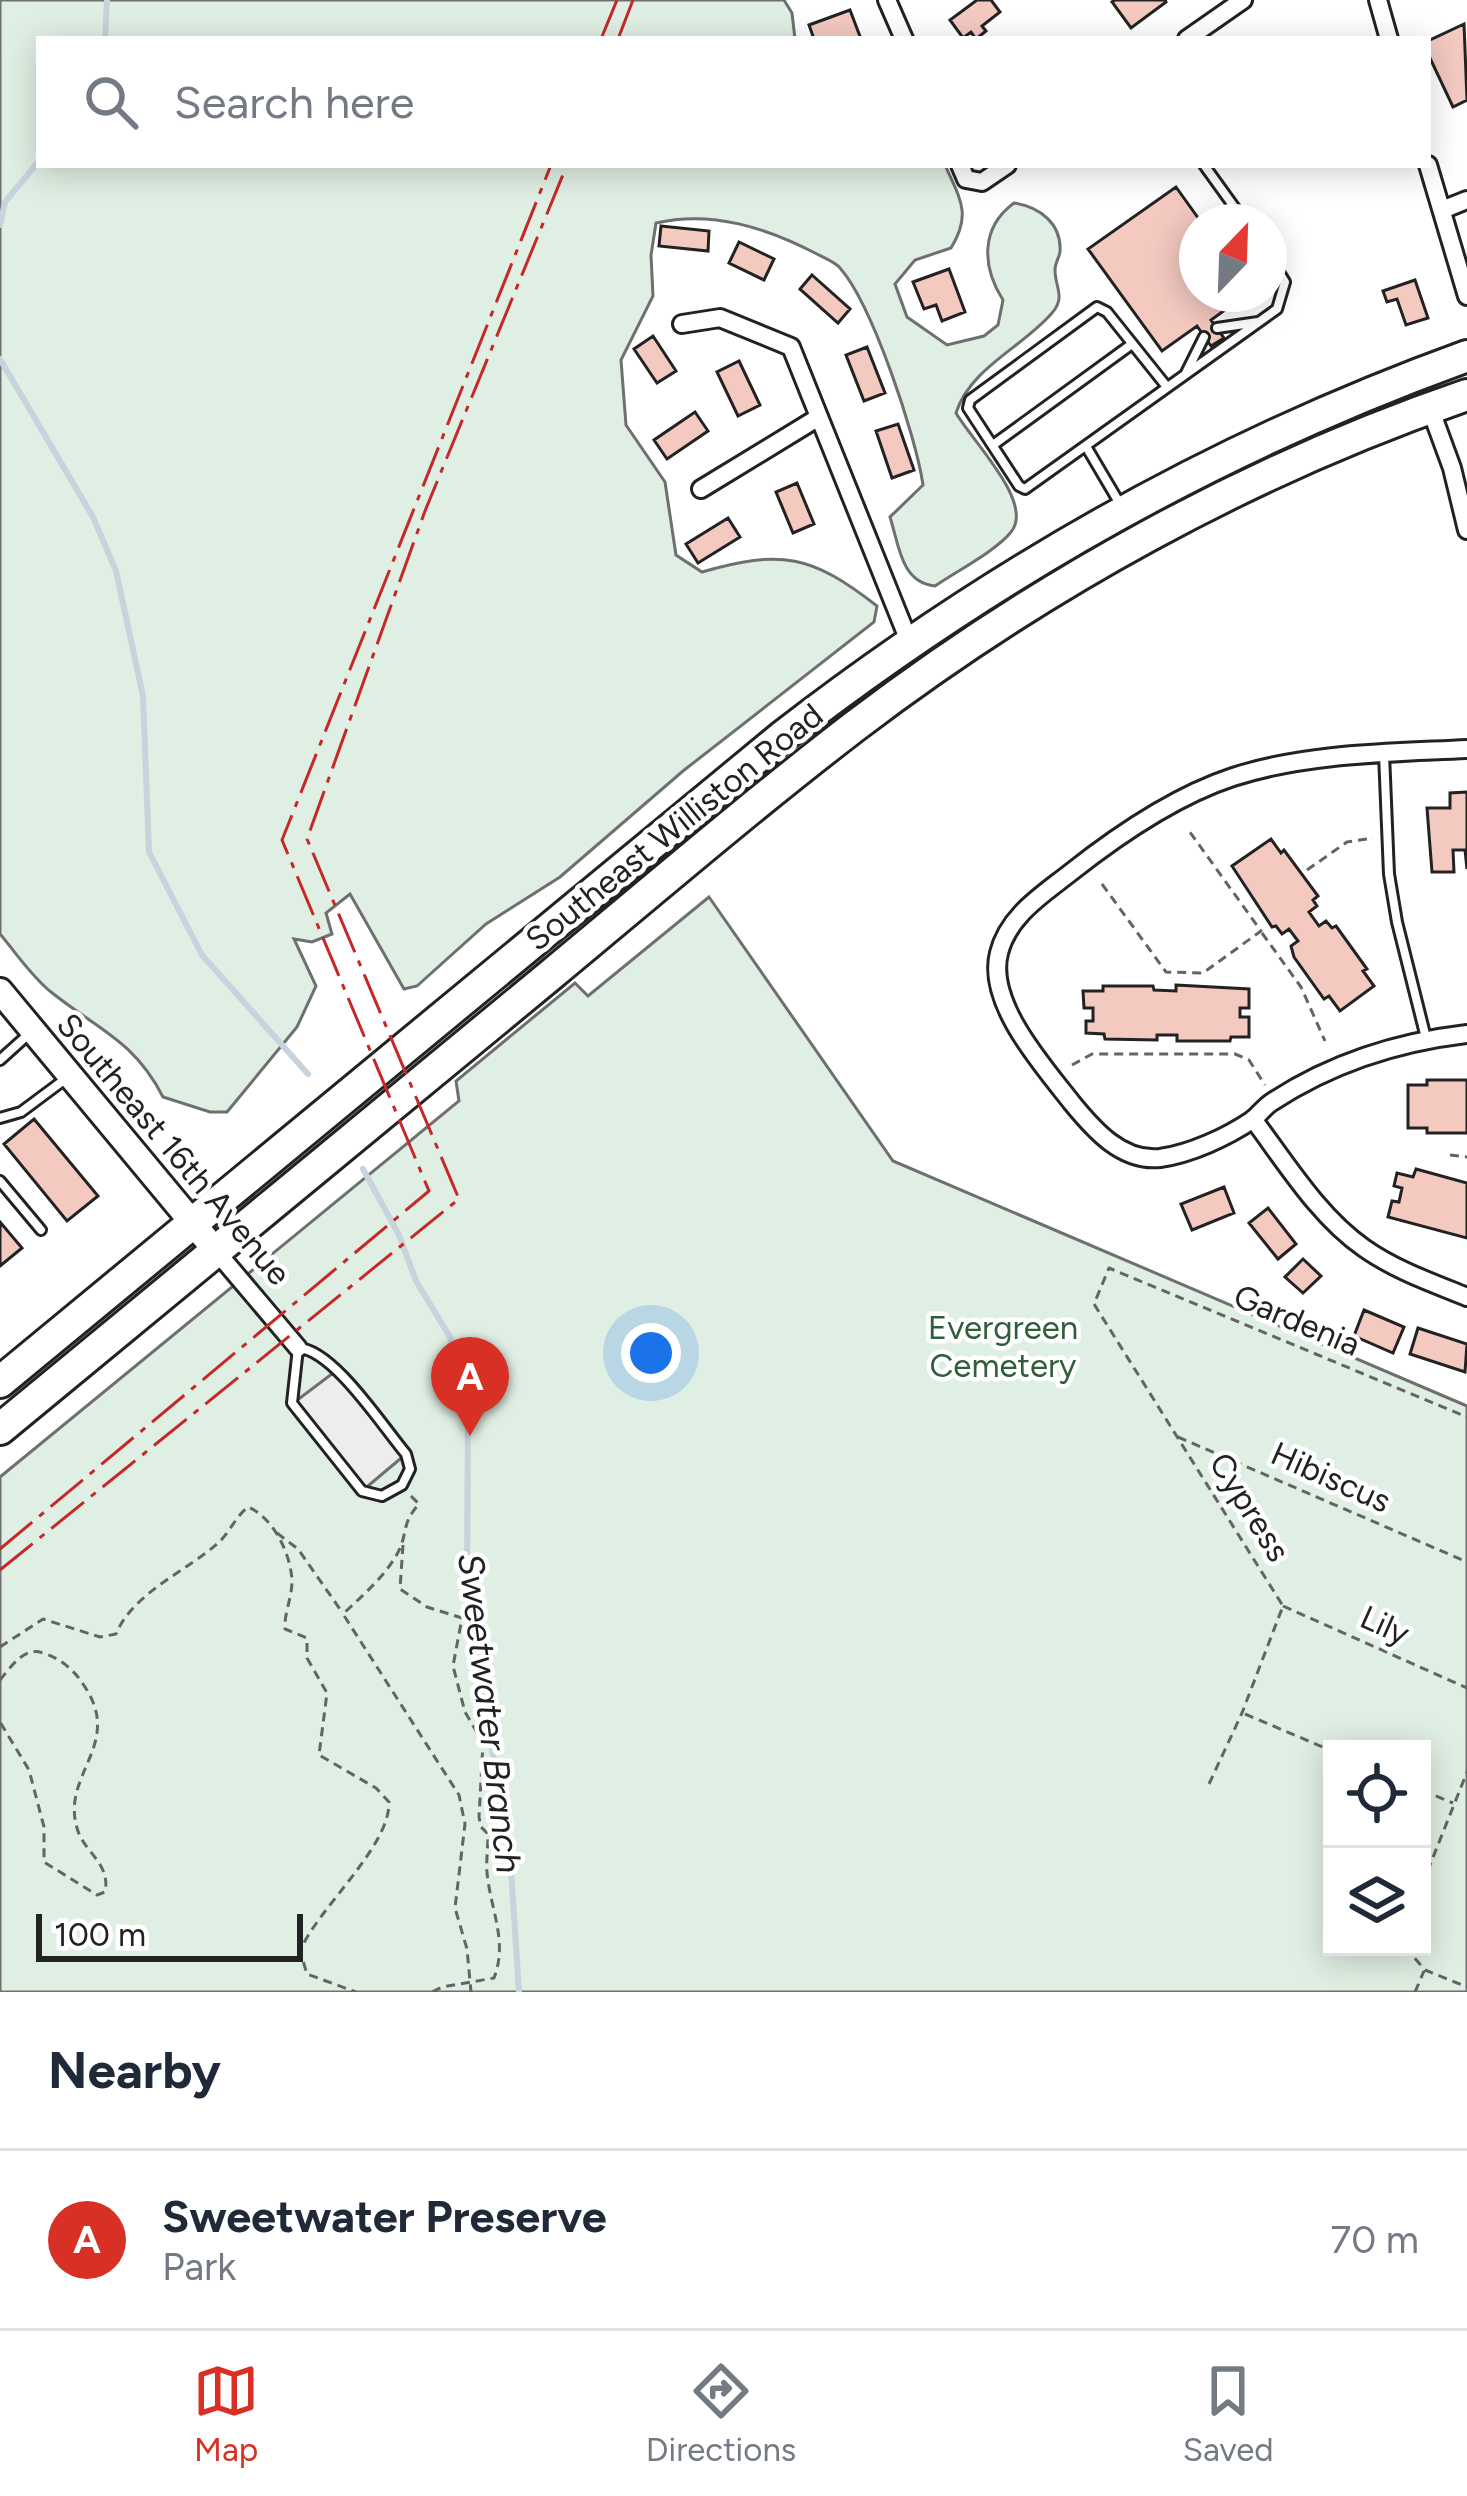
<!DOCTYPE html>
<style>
:root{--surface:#fff;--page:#f2f2f3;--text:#1f2937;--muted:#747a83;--line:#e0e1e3;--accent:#d93025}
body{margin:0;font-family:Figtree,sans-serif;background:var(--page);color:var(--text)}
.controls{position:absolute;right:36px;bottom:36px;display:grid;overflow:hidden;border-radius:0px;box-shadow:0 6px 30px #0003}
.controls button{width:108px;height:108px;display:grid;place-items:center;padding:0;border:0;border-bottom:3px solid var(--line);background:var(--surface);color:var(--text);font:60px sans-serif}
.compass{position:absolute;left:1179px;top:204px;width:108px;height:108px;border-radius:50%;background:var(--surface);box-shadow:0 6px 30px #0003;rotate:23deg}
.scale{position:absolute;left:36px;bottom:30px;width:267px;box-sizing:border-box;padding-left:12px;border:6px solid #222;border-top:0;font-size:33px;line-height:42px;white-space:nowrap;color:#222;-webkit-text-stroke:9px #fff;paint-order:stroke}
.you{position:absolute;left:651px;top:1353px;width:42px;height:42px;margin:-30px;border:9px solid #fff;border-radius:50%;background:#1a73e8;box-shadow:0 0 0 18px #1a73e833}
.badge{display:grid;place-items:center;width:78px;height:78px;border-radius:50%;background:var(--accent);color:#fff;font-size:39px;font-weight:700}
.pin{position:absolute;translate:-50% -99px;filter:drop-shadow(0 3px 6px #0008)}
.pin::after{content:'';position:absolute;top:63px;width:42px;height:36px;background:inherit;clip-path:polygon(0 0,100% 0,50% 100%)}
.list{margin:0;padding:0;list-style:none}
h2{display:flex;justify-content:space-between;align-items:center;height:156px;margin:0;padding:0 48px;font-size:51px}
h2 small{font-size:39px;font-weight:400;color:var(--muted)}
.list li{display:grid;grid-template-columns:78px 1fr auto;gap:36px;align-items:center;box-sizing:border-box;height:180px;padding:0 48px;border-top:3px solid var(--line)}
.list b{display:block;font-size:45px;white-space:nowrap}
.list p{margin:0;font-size:39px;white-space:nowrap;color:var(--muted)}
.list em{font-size:39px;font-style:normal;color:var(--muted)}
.icon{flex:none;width:66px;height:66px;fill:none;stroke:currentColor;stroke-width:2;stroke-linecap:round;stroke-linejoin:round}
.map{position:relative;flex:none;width:1467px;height:1992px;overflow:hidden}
.search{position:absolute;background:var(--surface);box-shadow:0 6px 30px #0003;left:36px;right:36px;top:36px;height:132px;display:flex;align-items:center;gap:30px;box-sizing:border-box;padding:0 42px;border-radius:0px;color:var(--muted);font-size:45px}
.sheet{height:336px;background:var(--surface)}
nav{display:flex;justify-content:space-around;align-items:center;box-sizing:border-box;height:168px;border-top:3px solid var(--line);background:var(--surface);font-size:33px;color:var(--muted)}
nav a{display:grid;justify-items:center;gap:6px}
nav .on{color:var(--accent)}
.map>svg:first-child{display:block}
.green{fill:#e0efe3;stroke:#6f6f6f;stroke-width:3;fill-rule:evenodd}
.parking{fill:#ededed;stroke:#6f6f6f;stroke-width:3}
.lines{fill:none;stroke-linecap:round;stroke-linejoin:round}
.stream{stroke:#c7d3dd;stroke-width:6}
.building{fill:#f3c9c0;stroke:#222;stroke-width:3}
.lane-casing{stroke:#222;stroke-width:14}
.street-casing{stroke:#222;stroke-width:22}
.secondary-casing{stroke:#222;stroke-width:30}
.highway-casing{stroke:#222;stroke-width:36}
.path{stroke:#646464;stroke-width:3;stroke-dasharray:9 6;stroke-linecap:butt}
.lane{stroke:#fff;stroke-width:8}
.street{stroke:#fff;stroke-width:16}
.secondary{stroke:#fff;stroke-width:24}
.highway{stroke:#fff;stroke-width:30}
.power{stroke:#c62828;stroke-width:3;stroke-dasharray:42 9 6 9;stroke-linecap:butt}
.labels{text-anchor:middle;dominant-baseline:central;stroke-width:9;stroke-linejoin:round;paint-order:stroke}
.street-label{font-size:33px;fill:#222;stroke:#fff}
.park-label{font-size:33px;fill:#2f5e38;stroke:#fff}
.water-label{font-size:36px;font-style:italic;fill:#222;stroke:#fff}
</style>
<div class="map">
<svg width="1467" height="1992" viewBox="0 0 1467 1992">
<rect width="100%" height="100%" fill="#fff"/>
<!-- green -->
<path class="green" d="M0 0H784L792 13 795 39H39V165H945C960 199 972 214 951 248L915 260 895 284 907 317 947 345 984 336 998 325 1003 300C982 267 980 228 1014 203 1039 207 1062 223 1060 252 1059 258 1055 263 1055 270 1055 287 1066 297 1052 313 1023 347 970 368 956 413 972 441 1035 503 1011 532 996 551 955 572 935 586 901 583 899 545 890 517L923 485C916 436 872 304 840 268 835 262 824 258 817 254 767 228 712 210 656 223L651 255 653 296 621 360 626 425 665 482 676 555 702 572C781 549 812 555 877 606L874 622 683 771 560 877 486 924 417 986 404 989 350 894 326 913 332 934 312 942 294 939 316 986 297 1027 227 1112H210L163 1097C134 1040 97 1029 51 992 32 977 16 953 0 934Z
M709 897 893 1161 1467 1406V1992H0V1477L459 1101 456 1081 575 983 588 996ZM1332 1749H1422V1947H1332Z"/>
<!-- parking -->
<path class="parking" d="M337 1370 406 1454 362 1491 292 1404Z"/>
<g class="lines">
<!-- stream -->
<path class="stream" d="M105 39 107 0
M0 225 5 202 39 161
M0 359 93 517 116 571 143 696 149 852 202 955 308 1074
M363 1169 399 1235 416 1281 450 1337 468 1420 467 1576 477 1671 509 1839 519 1992"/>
</g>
<!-- building -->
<path class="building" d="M977 0H991L1000 12 982 26 986 31 976 39 971 32 963 38 950 20Z
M1115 0H1165L1166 2 1131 28 1112 2Z
M850 10 861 39H814L809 25Z
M1464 24 1467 100 1453 107 1428 54V41Z
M1176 187 1201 222H1197V294H1247L1211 320 1224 338 1211 346 1197 326 1162 351 1088 249Z
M661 226 709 231 708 251 659 246Z
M739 242 774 259 764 280 729 263Z
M949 269 965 312 942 321 936 305 924 309 913 282Z
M812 275 850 309 838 323 800 289Z
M1415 280 1428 318 1406 325 1397 299 1387 302 1383 291Z
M653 336 676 371 657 383 634 349Z
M867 347 885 393 864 401 846 355Z
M739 361 760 405 738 416 717 372Z
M695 412 708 431 667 459 654 440Z
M898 424 914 470 892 478 876 431Z
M797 483 814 524 793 533 776 492Z
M728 518 740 537 698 563 686 544Z
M1467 792V869L1465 850H1453L1454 872H1432L1427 808H1450V793Z
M1271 839 1281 853 1284 850 1318 896 1313 900 1317 906 1309 912 1319 926 1326 921 1332 928 1336 926 1367 969 1363 971 1374 986 1340 1011 1329 996 1324 999 1294 957 1291 946 1298 941 1289 929 1282 934 1276 926 1272 927 1232 866Z
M1176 985 1249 989V1008H1240V1017H1249V1037H1231L1230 1041H1177V1035H1157V1040L1105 1039 1104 1034 1086 1033V1021H1093V1008H1084L1083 991H1103V986H1153L1154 990 1176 991Z
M1427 1080H1467V1133H1427V1128H1408V1085H1427Z
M34 1119 98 1196 67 1221 4 1144Z
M1416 1169 1467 1183V1238L1388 1217 1392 1201 1399 1202 1402 1188 1394 1186 1397 1173 1413 1177Z
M1224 1187 1234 1213 1192 1230 1181 1204Z
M1268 1208 1296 1244 1278 1259 1249 1223Z
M0 1222 22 1248 0 1266Z
M1303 1259 1321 1276 1303 1293 1285 1277Z
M1364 1310 1404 1327 1393 1353 1354 1336Z
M1418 1328 1467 1344 1465 1372 1410 1354Z"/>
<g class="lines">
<defs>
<path id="lane" d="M1204 165 1245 222
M1217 328 1258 322
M1186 373 1204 337
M1167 387 1107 312 1097 307 970 400 968 408 1019 486 1025 489 1277 309 1285 282 1269 256
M993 445 1132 344
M1087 448 1120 504
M1384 754 1389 874 1397 922 1426 1038
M0 1060 31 1032
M0 1118 21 1112 68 1077
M0 1181 41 1230
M298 1348C333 1349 383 1427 406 1454L410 1469 402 1485 382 1496 362 1491 292 1403Z"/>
<path id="street" d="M887 0 904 39
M1378 0 1389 39
M1187 39 1243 0
M960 165 966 179 982 182 1007 165
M1428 165 1467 296
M1442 210 1467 200
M682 324 720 318 791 347 911 646
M1430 408 1452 468 1467 530
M701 489 819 417
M1467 749C1390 753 1307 753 1233 777 1175 796 1118 835 1070 873 1042 895 1008 916 999 953 986 1003 1044 1067 1072 1103 1094 1130 1122 1162 1160 1158 1190 1154 1227 1137 1252 1120 1259 1115 1264 1107 1272 1102 1330 1064 1398 1042 1467 1034
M1253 1119C1286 1163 1319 1217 1364 1248 1395 1270 1433 1283 1467 1297
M216 1251 298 1348"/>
<path id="secondary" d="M0 991 216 1251"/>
<path id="highway" d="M0 1382 783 736C992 574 1218 446 1467 356
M0 1429C184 1277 369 1125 553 973 653 890 752 805 855 726 1039 586 1248 470 1467 395"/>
</defs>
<!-- lane casing -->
<use href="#lane" class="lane-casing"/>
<!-- street casing -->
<use href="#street" class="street-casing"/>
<!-- secondary casing -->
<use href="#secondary" class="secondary-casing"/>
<!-- highway casing -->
<use href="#highway" class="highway-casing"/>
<!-- path -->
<path class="path" d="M1307 870 1347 842 1373 838
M1102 884 1166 972 1203 973 1261 931 1187 828
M1262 933 1301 987 1325 1041
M1072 1065 1092 1054H1235L1249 1060 1265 1085
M1450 1155 1467 1157
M1178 1437 1467 1562
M411 1496 419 1504C400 1525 409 1534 396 1556 383 1578 362 1596 343 1614L459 1795 465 1824 455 1908 467 1949 471 1992
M277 1533 298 1549 342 1612
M403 1545 400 1589 427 1607 462 1618 453 1666 465 1712 483 1743 479 1817 481 1827 488 1834C488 1847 486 1860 487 1873 491 1911 508 1942 494 1978L442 1987 432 1992
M1283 1606 1467 1688
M0 1647 43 1619 100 1637 116 1634C133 1593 185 1572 217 1544 229 1534 235 1517 248 1507 273 1517 291 1554 292 1581 292 1598 284 1613 285 1629L307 1638V1658L327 1693 319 1755 376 1788 389 1802C390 1847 318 1908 300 1951L307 1974 356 1992
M0 1680C11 1667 24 1646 43 1653 62 1659 75 1671 85 1687 123 1745 61 1774 77 1828 84 1853 111 1863 105 1892L97 1895 44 1862V1827L29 1770 0 1722
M1245 1714 1332 1751
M1209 1784 1242 1713 1283 1606 1094 1304 1109 1268 1467 1417
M1422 1790 1453 1803
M1422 1885 1467 1772
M1405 1947 1425 1970 1467 1987
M1415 1992 1424 1971"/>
<!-- lane -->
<use href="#lane" class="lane"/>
<!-- street -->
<use href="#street" class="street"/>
<!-- secondary -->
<use href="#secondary" class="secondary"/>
<!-- highway -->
<use href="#highway" class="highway"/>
<!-- power -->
<path class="power" d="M601 39 617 0
M618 39 633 0
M0 1549 429 1191 282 840 551 165
M0 1570 459 1199 307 839 425 511 567 165"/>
</g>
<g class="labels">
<!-- street labels -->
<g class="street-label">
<text transform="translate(674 827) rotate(-39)">Southeast Williston Road</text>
<text transform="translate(174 1149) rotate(50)">Southeast 16th Avenue</text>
<text transform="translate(1297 1320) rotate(23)">Gardenia</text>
<text transform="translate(1331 1477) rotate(24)">Hibiscus</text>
<text transform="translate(1250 1507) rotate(58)">Cypress</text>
<text transform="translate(1385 1625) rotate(24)">Lily</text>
</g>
<!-- park labels -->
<g class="park-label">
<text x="1003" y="1327">Evergreen<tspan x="1003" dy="38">Cemetery</tspan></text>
</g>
<!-- water labels -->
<g class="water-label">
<text transform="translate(490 1713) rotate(83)">Sweetwater Branch</text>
</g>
</g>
</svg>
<div class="controls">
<button><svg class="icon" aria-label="locate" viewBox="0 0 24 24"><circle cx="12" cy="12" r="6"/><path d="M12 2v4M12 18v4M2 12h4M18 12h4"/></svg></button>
<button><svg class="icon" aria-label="layers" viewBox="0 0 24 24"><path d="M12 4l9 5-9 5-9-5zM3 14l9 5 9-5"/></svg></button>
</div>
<svg class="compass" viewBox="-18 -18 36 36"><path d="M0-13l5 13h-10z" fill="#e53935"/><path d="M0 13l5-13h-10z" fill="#747a83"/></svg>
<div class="scale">100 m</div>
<div class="you"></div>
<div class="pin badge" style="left:470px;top:1436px">A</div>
<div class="search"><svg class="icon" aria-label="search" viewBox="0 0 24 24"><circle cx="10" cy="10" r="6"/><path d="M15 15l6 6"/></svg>Search here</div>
</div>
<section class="sheet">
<h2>Nearby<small></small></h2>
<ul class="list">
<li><span class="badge">A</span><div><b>Sweetwater Preserve</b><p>Park</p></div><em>70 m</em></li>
</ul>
</section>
<nav>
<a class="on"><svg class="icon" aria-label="map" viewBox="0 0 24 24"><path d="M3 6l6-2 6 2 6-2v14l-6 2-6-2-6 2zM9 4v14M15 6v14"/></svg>Map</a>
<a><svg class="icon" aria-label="directions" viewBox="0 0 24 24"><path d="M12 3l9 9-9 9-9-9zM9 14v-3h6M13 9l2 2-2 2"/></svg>Directions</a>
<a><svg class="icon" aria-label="saved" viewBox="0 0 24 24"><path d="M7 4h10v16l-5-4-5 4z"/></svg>Saved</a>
</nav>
